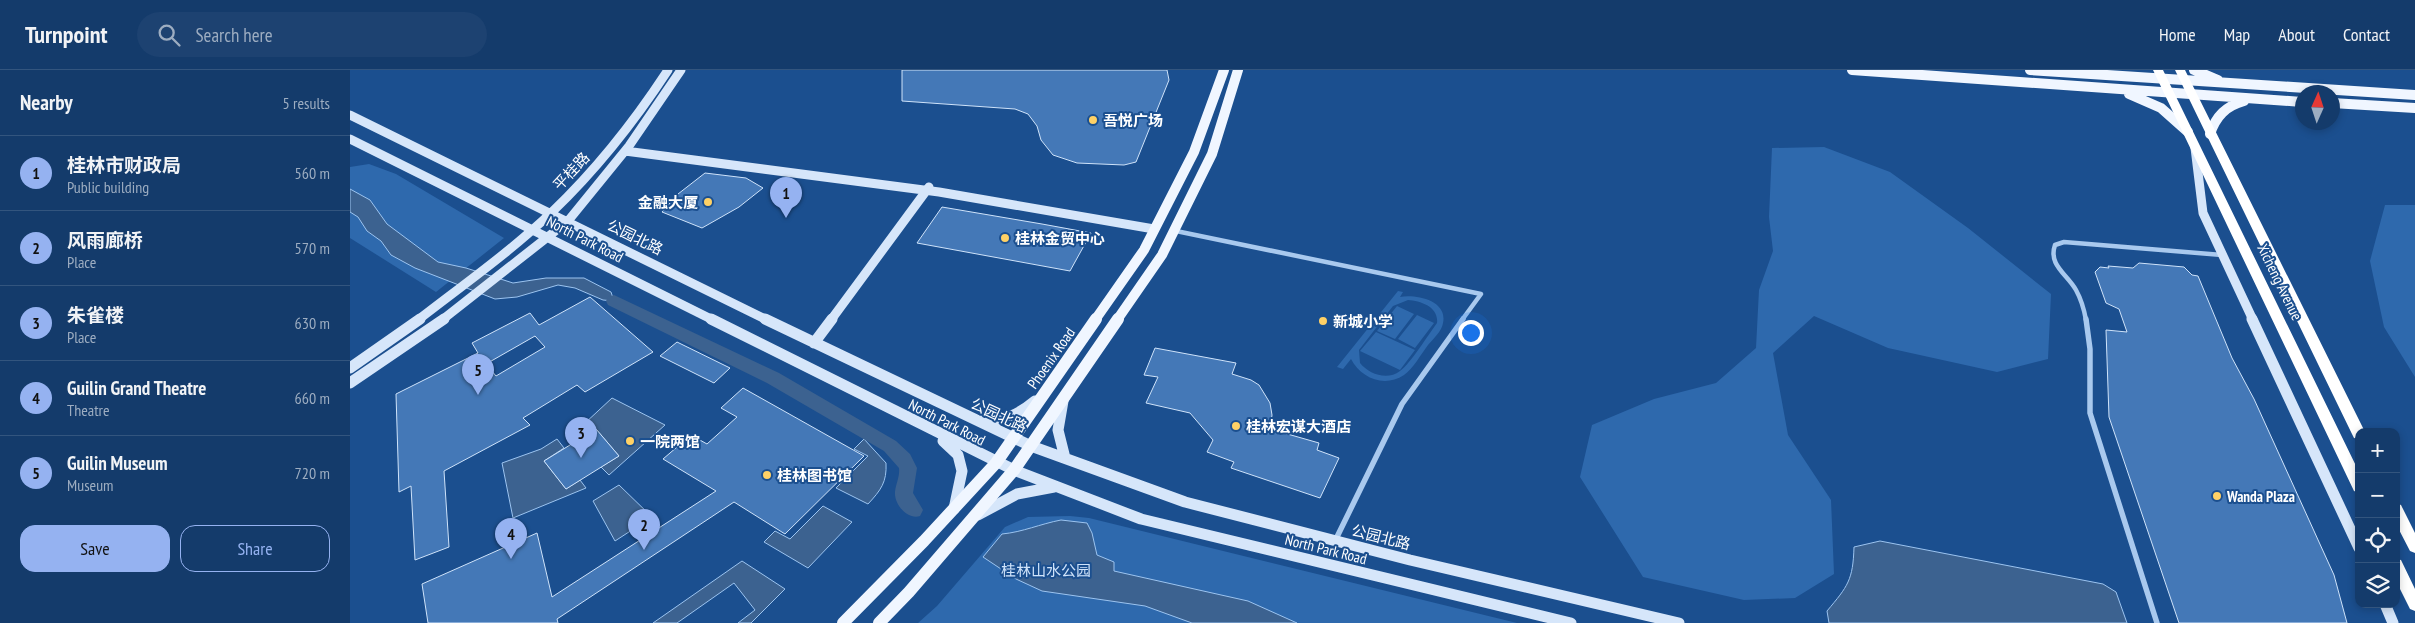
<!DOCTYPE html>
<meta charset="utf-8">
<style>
:root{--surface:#143b6b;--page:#1d4271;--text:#f1f3f6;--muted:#9dadc1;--line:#33557e;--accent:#95b2f1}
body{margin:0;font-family:"PT Sans Narrow","Noto Sans SC",sans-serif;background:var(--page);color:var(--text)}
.controls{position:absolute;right:15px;bottom:15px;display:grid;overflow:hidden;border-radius:10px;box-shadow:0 2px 8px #0003}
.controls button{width:45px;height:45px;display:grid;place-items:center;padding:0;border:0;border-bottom:1px solid var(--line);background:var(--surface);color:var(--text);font:25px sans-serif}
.compass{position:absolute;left:1945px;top:15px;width:45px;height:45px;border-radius:50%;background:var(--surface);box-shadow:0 2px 8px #0003;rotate:3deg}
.you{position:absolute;left:1120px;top:262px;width:18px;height:18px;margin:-12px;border:4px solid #fff;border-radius:50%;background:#1a73e8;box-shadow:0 0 0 8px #1a73e833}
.badge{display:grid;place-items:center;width:32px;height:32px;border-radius:50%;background:var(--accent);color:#111;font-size:16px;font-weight:700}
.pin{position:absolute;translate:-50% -41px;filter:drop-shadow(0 1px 2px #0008)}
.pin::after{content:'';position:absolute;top:26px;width:18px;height:15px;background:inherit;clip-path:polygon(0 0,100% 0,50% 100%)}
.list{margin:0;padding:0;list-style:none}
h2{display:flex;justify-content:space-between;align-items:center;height:65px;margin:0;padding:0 20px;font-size:21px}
h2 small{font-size:16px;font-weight:400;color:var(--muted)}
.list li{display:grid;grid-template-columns:32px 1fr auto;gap:15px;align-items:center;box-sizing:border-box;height:75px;padding:0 20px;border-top:1px solid var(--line)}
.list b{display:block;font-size:19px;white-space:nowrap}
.list p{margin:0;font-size:16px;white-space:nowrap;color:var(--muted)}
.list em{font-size:16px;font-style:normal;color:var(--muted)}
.actions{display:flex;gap:10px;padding:15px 20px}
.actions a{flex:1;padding:11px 0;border:1px solid var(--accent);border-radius:15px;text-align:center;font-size:18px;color:var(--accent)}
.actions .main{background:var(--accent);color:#111}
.icon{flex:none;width:28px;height:28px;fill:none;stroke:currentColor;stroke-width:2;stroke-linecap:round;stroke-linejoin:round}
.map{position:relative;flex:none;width:2065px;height:553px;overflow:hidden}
header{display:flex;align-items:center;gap:30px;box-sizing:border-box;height:70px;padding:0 25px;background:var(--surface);border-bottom:1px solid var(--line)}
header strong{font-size:24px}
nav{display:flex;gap:28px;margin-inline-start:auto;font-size:18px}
.search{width:350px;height:45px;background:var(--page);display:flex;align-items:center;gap:12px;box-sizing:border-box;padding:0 18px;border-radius:28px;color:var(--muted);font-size:19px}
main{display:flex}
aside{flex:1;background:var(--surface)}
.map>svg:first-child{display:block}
.green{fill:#2e69ad;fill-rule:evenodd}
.water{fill:#3c6290;stroke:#9cc4f0}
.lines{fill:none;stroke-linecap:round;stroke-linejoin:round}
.river{fill:#3c6290;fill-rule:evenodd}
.building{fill:#4478b7;stroke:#cfe3fa;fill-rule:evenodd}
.street-far1{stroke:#a9c9ee;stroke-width:4.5}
.street{stroke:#a9c9ee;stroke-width:5.5}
.secondary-far1{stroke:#d6e6fa;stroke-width:9}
.secondary{stroke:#d6e6fa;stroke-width:11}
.primary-far1{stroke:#f0f6ff;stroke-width:10}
.primary{stroke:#f0f6ff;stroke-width:12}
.highway{fill:#fff;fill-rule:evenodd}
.poi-dot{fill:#ffd166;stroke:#1b4f8f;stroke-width:2}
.labels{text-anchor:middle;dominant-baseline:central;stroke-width:4;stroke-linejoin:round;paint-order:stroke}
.poi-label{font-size:15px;font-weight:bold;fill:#fff;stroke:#1b4f8f;text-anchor:start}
.street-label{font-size:15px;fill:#fff;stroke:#1b4f8f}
.park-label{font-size:15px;fill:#cfe3fa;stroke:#1b4f8f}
</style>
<header>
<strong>Turnpoint</strong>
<div class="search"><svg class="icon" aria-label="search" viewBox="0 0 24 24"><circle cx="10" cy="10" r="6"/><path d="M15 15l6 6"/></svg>Search here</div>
<nav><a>Home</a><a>Map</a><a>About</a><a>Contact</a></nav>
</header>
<main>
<aside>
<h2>Nearby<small>5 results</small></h2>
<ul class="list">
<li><span class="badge">1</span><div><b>桂林市财政局</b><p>Public building</p></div><em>560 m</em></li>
<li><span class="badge">2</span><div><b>风雨廊桥</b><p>Place</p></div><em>570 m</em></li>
<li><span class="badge">3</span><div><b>朱雀楼</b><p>Place</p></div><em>630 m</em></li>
<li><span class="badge">4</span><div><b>Guilin Grand Theatre</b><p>Theatre</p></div><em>660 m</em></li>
<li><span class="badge">5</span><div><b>Guilin Museum</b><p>Museum</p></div><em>720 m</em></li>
</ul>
<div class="actions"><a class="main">Save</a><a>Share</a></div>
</aside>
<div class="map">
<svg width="2065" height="553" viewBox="0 0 2065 553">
<rect width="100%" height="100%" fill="#1b4f8f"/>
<!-- green -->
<path class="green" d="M1474 77 1540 102 1618 158 1701 224 1698 289 1647 302 1538 278 1464 246 1423 283 1438 365 1481 430 1484 504 1445 528 1394 530 1293 507 1230 407 1242 355 1304 329 1366 313 1406 278 1409 220 1423 181 1419 147 1422 78Z
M19 94 46 104 154 168 86 222 0 168V97Z
M2035 135H2065V307L2034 257 2020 191Z
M1048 221 1053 222 1050 227C1065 224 1098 230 1093 253 1092 261 1083 269 1078 275 1071 284 1063 299 1054 305 1034 318 1011 308 1001 289L993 299 987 297ZM1058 230C1071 231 1089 237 1087 253 1078 265 1061 293 1050 301 1037 311 1019 304 1010 293L1009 280 1043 236Z
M1047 236 1064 244 1045 269 1027 261Z
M1067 245 1084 253 1065 278 1048 269Z
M1026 262 1065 280 1050 300 1010 281Z
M720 446 739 448 1167 553H568L587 536 655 457 678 447Z"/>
<!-- water -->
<path class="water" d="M0 119 20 130 37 154 88 192 116 198 163 213 196 208H234L261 222 264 231 253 230 225 218 208 215 167 227 145 229 65 198 41 185 31 171 17 161 8 147 0 142Z
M262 328 315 355 259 405 251 397 269 386 246 359 227 370 219 362 234 354Z
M207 369 214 378 194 391 216 419 230 410 236 418 163 448 152 393 191 379Z
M514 369 536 393C537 412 531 420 518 434L486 418 518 386 504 379Z
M269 415 302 447 265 471 243 431Z
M473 436 502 452 458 498 414 472 425 461 440 469Z
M711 450 737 453 742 463 747 485 764 492V501L898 531 947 553H842L795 536 692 521 666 509 633 487 652 464C673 462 690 454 711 450Z
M1530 471 1753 514 1766 522 1777 553H1479L1477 541C1498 516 1503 510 1504 477Z
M392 491 435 519 401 553H388L405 540 384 513 327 553H303Z"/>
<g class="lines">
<!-- river -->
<path class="river" d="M264 225 429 303 546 371 560 384 567 398 563 423 573 440 570 446C558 450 544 435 545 422 546 413 550 407 549 398L534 381 417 313 258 235 256 231 258 227Z"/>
</g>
<!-- building -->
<path class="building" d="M552 0H817L819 10 786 92 774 95 727 93 703 85 691 70 687 56 678 44 665 39 552 31Z
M355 103 396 108 413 118 389 137 352 158 312 142 328 124Z
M592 137 692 154 741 163 720 201 567 173Z
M1789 193 1834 197 1842 205 1848 206 1882 288 1904 329 1984 505 1997 553H1829L1759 347 1756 260 1777 262 1769 239 1756 233 1745 202 1750 197 1759 198 1758 196 1783 198Z
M240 227 303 282 235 322 227 315 173 348 180 355 94 401 99 477 65 490 61 416 49 422 46 324 128 283 122 273 180 243 189 255ZM185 266 195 277 146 306 136 294Z
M327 272 380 298 364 313 310 286Z
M805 278 886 293 882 304 901 310 909 315 920 333 922 345 920 359 969 373 967 380 989 388 970 428 881 398 884 392 857 382 863 370 840 343 796 333 808 307 794 305Z
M393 318 514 386 435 464 384 432 207 549 208 553H78L72 514 187 463 202 527 366 421 313 389 341 365 357 374 387 347 371 338Z
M246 359 269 386 216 419 194 391Z"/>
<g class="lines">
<!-- street-far1 -->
<path class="street-far1" d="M826 161 1131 224 1112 250
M1736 250C1734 239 1731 229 1726 220 1717 204 1698 195 1705 175L1714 172 1872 185"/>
<!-- street -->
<path class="street" d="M1736 249 1740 279V343L1807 553
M985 471 1052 334 1113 249"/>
<!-- secondary-far1 -->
<path class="secondary-far1" d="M0 45 417 250
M0 69 363 250
M1845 78 1853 143 1903 250
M275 81 589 122 804 159
M68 250C113 215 160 182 202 142 247 99 284 52 318 0
M92 250 218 151 279 76 331 0
M481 250 579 117"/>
<!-- secondary -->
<path class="secondary" d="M361 249 664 400 791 449 1221 553
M415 249 681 376 835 432 1060 490 1329 553
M1902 249 2009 478
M464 273 482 249
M0 298 70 249
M0 313 94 249
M713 331 708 360 715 388
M631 351C653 352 668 345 685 331
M593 371 608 385 612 401 604 439
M628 445 667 424 704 417
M2035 534 2043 553"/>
<!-- primary-far1 -->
<path class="primary-far1" d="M1502 0 1952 32
M1680 0 2065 25
M1844 0 1868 10
M1779 24 1811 38 1838 62
M1982 33 2065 38
M1860 64C1866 46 1876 36 1894 31
M745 250 794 180 844 82 874 0
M767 250 812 185 862 84 888 0"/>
<!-- primary -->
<path class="primary" d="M493 553 574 471 646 393 746 249
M529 553 559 522 664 400 768 249"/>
<!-- highway -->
<path class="highway" d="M1803 0H1813L2009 402V423L2004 421Z
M1825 0H1835L2015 362H2009V369L2004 368 2002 364Z
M2046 433 2051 435 2065 463V483L2060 481 2046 454Z
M2046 489 2051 490 2065 519V541L2060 539 2046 511Z"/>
</g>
<!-- markers -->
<g class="poi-dot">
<circle cx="743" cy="50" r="5"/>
<circle cx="358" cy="132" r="5"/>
<circle cx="655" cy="168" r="5"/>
<circle cx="973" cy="251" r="5"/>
<circle cx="886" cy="356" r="5"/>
<circle cx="280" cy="371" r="5"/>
<circle cx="417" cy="405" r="5"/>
<circle cx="1867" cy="426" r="5"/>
</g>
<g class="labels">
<!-- poi labels -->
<g class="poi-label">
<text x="753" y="50">吾悦广场</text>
<text x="348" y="132" text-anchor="end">金融大厦</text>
<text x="665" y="168">桂林金贸中心</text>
<text x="983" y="251">新城小学</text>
<text x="896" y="356">桂林宏谋大酒店</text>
<text x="290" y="371">一院两馆</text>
<text x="427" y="405">桂林图书馆</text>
<text x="1877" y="426">Wanda Plaza</text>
</g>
<!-- street labels -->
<g class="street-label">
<text transform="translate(221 101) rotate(-47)">平桂路</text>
<text transform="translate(285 167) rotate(26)">公园北路</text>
<text transform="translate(235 169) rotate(27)">North Park Road</text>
<text transform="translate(1930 212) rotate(64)">Xicheng Avenue</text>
<text transform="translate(701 288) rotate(-55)">Phoenix Road</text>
<text transform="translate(649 345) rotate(25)">公园北路</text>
<text transform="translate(597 352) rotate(27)">North Park Road</text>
<text transform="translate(1031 467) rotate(14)">公园北路</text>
<text transform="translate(976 479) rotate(14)">North Park Road</text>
</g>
<!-- park labels -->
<g class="park-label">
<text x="696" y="500">桂林山水公园</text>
</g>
</g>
</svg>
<div class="controls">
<button>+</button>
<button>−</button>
<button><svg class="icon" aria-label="locate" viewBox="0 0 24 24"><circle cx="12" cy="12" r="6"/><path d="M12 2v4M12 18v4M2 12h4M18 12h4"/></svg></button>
<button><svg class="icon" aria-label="layers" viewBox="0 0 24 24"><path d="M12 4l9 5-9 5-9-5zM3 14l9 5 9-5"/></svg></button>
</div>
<svg class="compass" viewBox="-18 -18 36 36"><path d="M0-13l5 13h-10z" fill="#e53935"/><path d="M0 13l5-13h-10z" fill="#9dadc1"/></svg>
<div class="you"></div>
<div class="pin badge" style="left:436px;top:148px">1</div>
<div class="pin badge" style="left:294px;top:480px">2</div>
<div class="pin badge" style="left:231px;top:388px">3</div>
<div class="pin badge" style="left:161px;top:489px">4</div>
<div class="pin badge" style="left:128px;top:325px">5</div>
</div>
</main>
